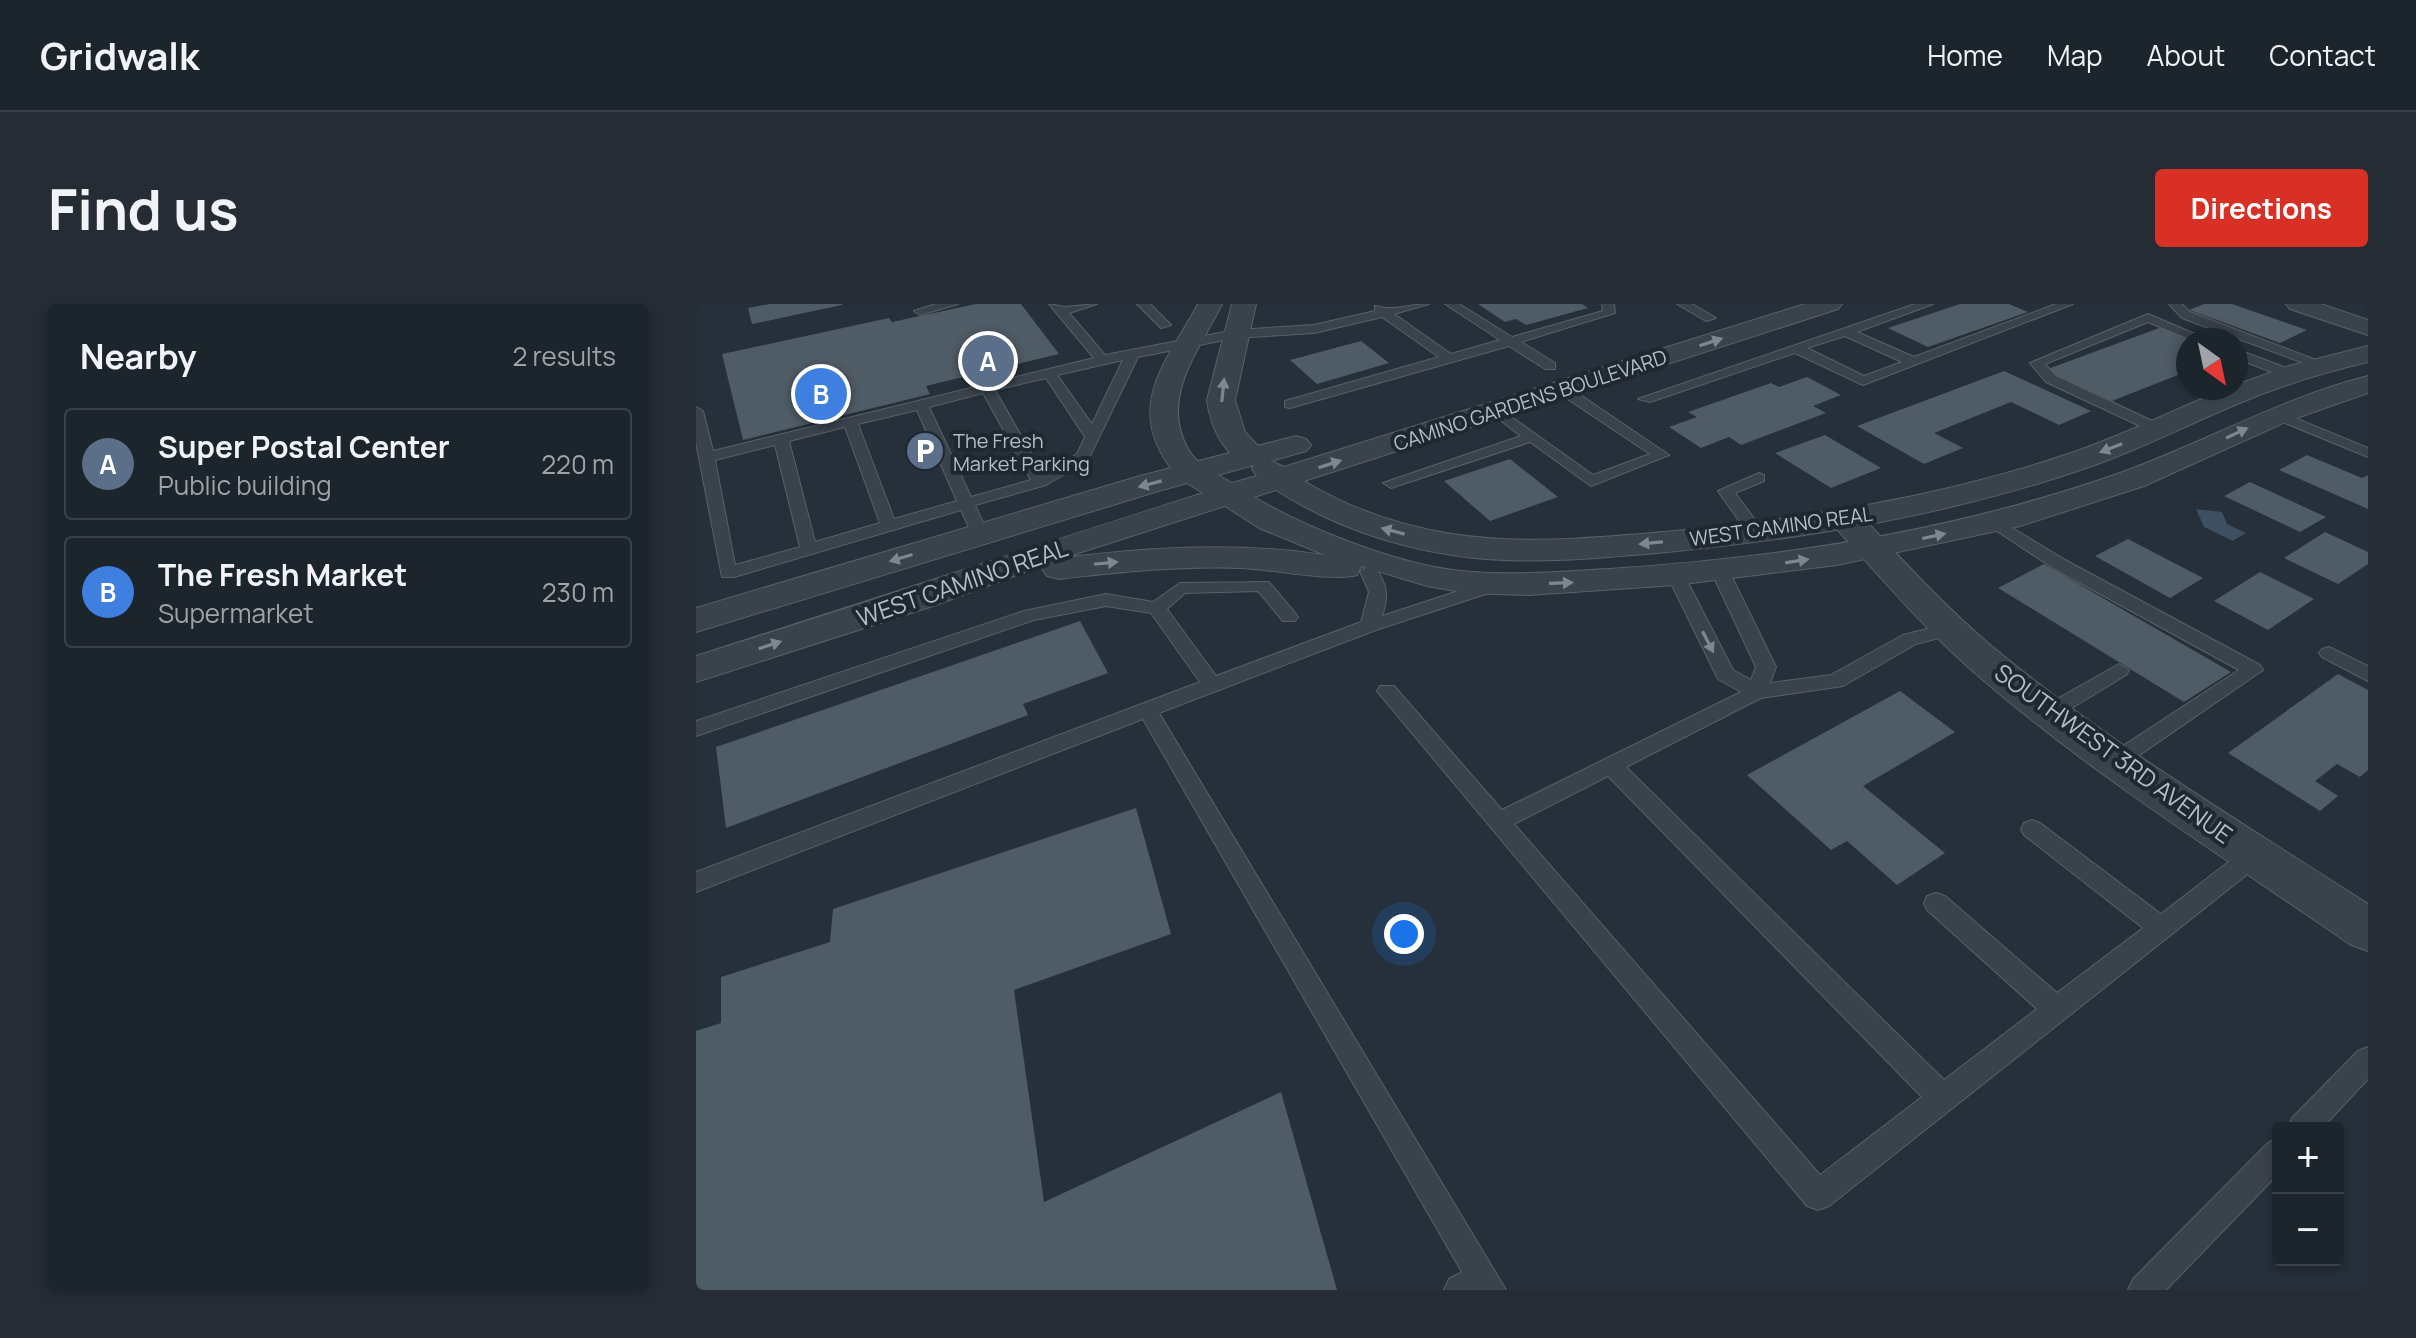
<!DOCTYPE html>
<meta charset="utf-8">
<style>
:root{--surface:#1c242c;--page:#252c34;--text:#f1f3f6;--muted:#a0a4a9;--line:#3a4148;--accent:#d93025}
body{margin:0;font-family:Manrope,sans-serif;background:var(--page);color:var(--text)}
.controls{position:absolute;right:24px;bottom:24px;display:grid;overflow:hidden;border-radius:8px;box-shadow:0 4px 12px #0003}
.controls button{width:72px;height:72px;display:grid;place-items:center;padding:0;border:0;border-bottom:2px solid var(--line);background:var(--surface);color:var(--text);font:40px sans-serif}
.compass{position:absolute;left:1480px;top:24px;width:72px;height:72px;border-radius:50%;background:var(--surface);box-shadow:0 4px 12px #0003;rotate:147deg}
.you{position:absolute;left:708px;top:630px;width:28px;height:28px;margin:-20px;border:6px solid #fff;border-radius:50%;background:#1a73e8;box-shadow:0 0 0 12px #1a73e833}
.badge{display:grid;place-items:center;width:52px;height:52px;border-radius:50%;background:var(--accent);color:#fff;font-size:26px;font-weight:700}
.pin{position:absolute;translate:-50% -50%;border:4px solid #fff;box-shadow:0 2px 8px #0006}
.list{margin:0;padding:0;list-style:none}
h2{display:flex;justify-content:space-between;align-items:center;height:104px;margin:0;padding:0 32px;font-size:34px}
h2 small{font-size:26px;font-weight:400;color:var(--muted)}
.list li{display:grid;grid-template-columns:52px 1fr auto;gap:24px;align-items:center;box-sizing:border-box;height:112px;margin:0 16px 16px;padding:0 16px;border:2px solid var(--line);border-radius:8px}
.list b{display:block;font-size:30px;white-space:nowrap}
.list p{margin:0;font-size:26px;white-space:nowrap;color:var(--muted)}
.list em{font-size:26px;font-style:normal;color:var(--muted)}
.map{position:relative;flex:none;width:1672px;height:986px;overflow:hidden;border-radius:8px}
header{display:flex;align-items:center;gap:48px;box-sizing:border-box;height:112px;padding:0 40px;background:var(--surface);border-bottom:2px solid var(--line)}
header strong{font-size:38px}
nav{display:flex;gap:44px;margin-inline-start:auto;font-size:28px}
.intro{display:flex;align-items:center;justify-content:space-between;box-sizing:border-box;height:192px;padding:0 48px}
h1{margin:0;font-size:56px}
.button{padding:20px 36px;border-radius:8px;background:var(--accent);color:#fff;font-size:28px;font-weight:700}
main{display:flex;gap:48px;padding:0 48px}
aside{flex:1;background:var(--surface);border-radius:8px;box-shadow:0 4px 12px #0003}
.map>svg:first-child{display:block}
.water{fill:#3e4f60}
.building{fill:#4f5b65}
.lines{fill:none;stroke-linecap:round;stroke-linejoin:round}
.service-casing{stroke:#586068;stroke-width:2}
.minor-casing{stroke:#586068;stroke-width:2}
.tertiary-casing{stroke:#586068;stroke-width:2}
.service{fill:#3a424a;fill-rule:evenodd}
.minor{fill:#3a424a;fill-rule:evenodd}
.tertiary{fill:#3a424a;fill-rule:evenodd}
.oneway{fill:#7e868e}
.labels{text-anchor:middle;dominant-baseline:central;stroke-width:8;stroke-linejoin:round;paint-order:stroke}
.far-street-label{font-size:20px;fill:#b5bdc6;stroke:#1f272f}
.far-poi-label{font-size:20px;fill:#b5bdc6;stroke:#1f272f;text-anchor:start}
.street-label{font-size:24px;fill:#b5bdc6;stroke:#1f272f}
</style>
<header>
<strong>Gridwalk</strong>
<nav><a>Home</a><a>Map</a><a>About</a><a>Contact</a></nav>
</header>
<div class="intro"><h1>Find us</h1><a class="button">Directions</a></div>
<main>
<aside>
<h2>Nearby<small>2 results</small></h2>
<ul class="list">
<li><span class="badge" style="background:#5c6f8a">A</span><div><b>Super Postal Center</b><p>Public building</p></div><em>220 m</em></li>
<li><span class="badge" style="background:#3f7fe0">B</span><div><b>The Fresh Market</b><p>Supermarket</p></div><em>230 m</em></li>
</ul>
</aside>
<div class="map">
<svg width="1672" height="986" viewBox="0 0 1672 986">
<rect width="100%" height="100%" fill="#26303a"/>
<!-- water -->
<path class="water" d="M1500 205 1526 208 1531 220 1550 229 1537 237 1508 223Z"/>
<!-- building -->
<path class="building" d="M74 0H146V1L56 20 52 4Z
M280 0H325L363 50 230 82 234 90 47 136 26 50 193 14 196 18Z
M782 0H886L892 4 830 21 820 15 809 18Z
M1264 0H1313L1332 8 1232 43 1192 24Z
M1508 0H1536L1611 26 1584 39 1493 6Z
M1466 23 1499 36H1492V67L1416 97 1349 66Z
M665 37 693 59 621 80 594 56Z
M1308 67 1395 107 1363 121 1315 98 1238 129 1267 144 1228 160 1161 122Z
M1111 73 1145 91 1117 102 1130 109 1045 141 1033 133 1005 144 973 123 1001 113 992 108 1075 79 1083 83Z
M1129 131 1185 164 1135 184 1079 149Z
M1611 151 1666 174 1672 171V205L1583 166Z
M814 155 862 193 794 217 748 177Z
M1554 178 1630 213 1604 228 1528 192Z
M1629 228 1672 248V260L1642 280 1588 254Z
M1432 235 1507 274 1474 294 1399 252Z
M1348 260 1535 368 1488 398 1302 284Z
M1564 268 1618 295 1572 326 1518 297Z
M384 317 412 369 327 400 332 411 30 524 20 443Z
M1642 370 1672 386V466L1664 473 1641 460 1619 477 1642 492 1624 507 1532 449Z
M1204 387 1259 428 1167 482 1249 549 1201 581 1151 537 1135 546 1051 471Z
M440 504 475 630 318 686 348 898 585 788 641 986H0V727L25 719V673L134 638 137 605Z"/>
<g class="lines">
<defs>
<path id="service" d="M240 0H262L224 11 218 7Z
M353 0 368 3 401 0 373 9 409 51 539 26 618 21 679 7V2C683 2 687 4 692 4 701 5 720 0 733 0L698 10 755 50 804 36 749 0H763L816 33 907 7 906 0H918L919 9 825 38 859 59V65H849L813 42 594 104 589 103V97L743 53 686 13 618 29 539 34 442 53 392 156 350 181 279 201 292 230 290 234H278L265 206 38 273H26L0 138V103L7 107 17 147 398 54ZM427 56 396 120 361 71ZM350 74 389 133 381 150 347 170 299 86ZM287 89 335 176 275 193 233 103ZM221 106 261 197 198 215 162 120ZM149 123 184 219 119 238 93 137ZM79 141 104 243 39 261 19 156Z
M441 0H454L475 21 465 24Z
M981 0H996L1020 14 1010 17Z
M1219 0H1237L1161 28 1218 53 1360 0H1377L1167 81 1099 49 954 98 942 95ZM1149 32 1206 58 1168 72 1111 44Z
M1473 0H1486L1494 8 1633 61 1621 64 1486 14Z
M1452 10 1513 36H1496L1452 18 1349 60 1360 72 1467 122V128H1457L1350 78 1334 59Z
M1540 45 1601 68 1603 71 1591 74 1540 54Z
M861 82H871L973 151 895 182 834 138 701 182 695 184 687 179 825 132 795 109V103L800 102 897 171 954 150 861 88Z
M1582 107 1672 144V153L1577 114 1575 111Z
M1063 169 1068 171V177L1039 189 1068 228 1060 233 1054 232 1022 187Z
M1298 213 1369 256 1564 361 1567 366 1429 461H1413L1410 456 1413 451 1543 366 1357 264 1292 221 1290 218Z
M673 262 679 263C691 280 693 292 686 312L796 276H808L811 280 808 284 680 326 463 409 810 986H748L753 975 766 968 447 415 0 588V568L504 378 455 309 410 302 338 316 0 432V417L328 307 410 290 457 298 484 279 573 278 599 309 602 313 599 317H587L562 287 489 289 471 305 520 372 665 318 673 288 664 267Z
M1024 262 1033 267 1080 363 1074 379 1135 371 1207 331 1255 319 1264 325 1262 329 1220 340 1147 382 1065 394 930 463 1248 776 1341 705 1231 606 1228 599 1231 592 1240 589 1249 592 1361 689 1447 624 1328 531 1325 525 1328 519 1336 516 1344 519 1465 610 1552 543 1560 541 1568 543 1572 550 1568 557 1133 902 1122 906 1111 902 681 387 684 382H698L806 506 1045 388 1022 375 971 271 974 267H986L1037 366 1055 376 1060 363 1015 267ZM912 472 1226 793 1124 871 818 520Z
M1633 343 1672 362V377L1626 353 1623 349 1626 345Z
M1423 360 1433 366 1430 371 1361 413H1347L1344 408 1347 403Z
M1672 743V775L1626 824H1592L1596 814 1662 747Z
M1582 834V870L1470 986H1432L1437 975 1572 839Z"/>
<path id="minor" d="M502 0H526C504 45 463 93 492 145 497 154 506 160 512 169L508 176C491 180 481 174 472 160 429 99 474 53 502 0Z
M536 0H560L539 96 549 128 572 153 568 159C534 168 514 124 511 96Z
M1149 204 1161 207C1205 255 1249 303 1299 345 1416 441 1545 518 1672 600V647L1655 641C1525 551 1390 467 1271 362 1223 319 1181 269 1137 221L1133 214 1137 207Z"/>
<path id="tertiary" d="M1109 0H1146L1142 5 608 177C653 204 704 222 756 230 826 241 898 234 968 228 1105 215 1242 194 1372 150 1426 132 1477 106 1530 85L1540 84V81L1593 62 1672 42V58C1629 68 1587 81 1546 98 1495 119 1447 144 1396 162 1259 210 1114 234 971 248 907 254 842 260 778 254 708 246 639 224 580 186L558 193C606 222 683 252 738 263 796 274 855 268 913 265 1086 254 1260 227 1424 169 1508 139 1585 94 1672 72V89L1592 117 1448 182 1324 222 1141 261 980 281 833 291 772 289 731 282 665 262 661 271C636 278 575 265 544 264 483 262 423 268 363 275L351 272 346 265 348 261 237 302 0 378V352C170 299 337 242 507 189L491 179 466 186 0 328V304L444 172 600 132 610 135 615 141 610 147 575 157 588 163ZM558 161 556 165 561 172 536 179 522 171ZM529 202 563 224 629 251C542 238 454 243 367 254Z
M1590 0H1625L1672 16V31L1594 5Z"/>
</defs>
<!-- service casing -->
<use href="#service" class="service-casing"/>
<!-- minor casing -->
<use href="#minor" class="minor-casing"/>
<!-- tertiary casing -->
<use href="#tertiary" class="tertiary-casing"/>
<!-- service -->
<use href="#service" class="service"/>
<!-- minor -->
<use href="#minor" class="minor"/>
<!-- tertiary -->
<use href="#tertiary" class="tertiary"/>
</g>
<!-- one-way arrows -->
<defs><path id="oneway-solid" d="M-6-.8H1V-3.2L6.5 0L1 3.2V.8H-6Z" transform="scale(2)"/></defs>
<g class="oneway">
<use href="#oneway-solid" transform="translate(1015 38) rotate(-18)"/>
<use href="#oneway-solid" transform="translate(527 86) rotate(-84)"/>
<use href="#oneway-solid" transform="translate(1541 129) rotate(-25)"/>
<use href="#oneway-solid" transform="translate(1415 144) rotate(159)"/>
<use href="#oneway-solid" transform="translate(634 160) rotate(-18)"/>
<use href="#oneway-solid" transform="translate(454 180) rotate(165)"/>
<use href="#oneway-solid" transform="translate(697 227) rotate(-165)"/>
<use href="#oneway-solid" transform="translate(1238 232) rotate(-12)"/>
<use href="#oneway-solid" transform="translate(955 239) rotate(175)"/>
<use href="#oneway-solid" transform="translate(205 254) rotate(163)"/>
<use href="#oneway-solid" transform="translate(1101 257) rotate(-9)"/>
<use href="#oneway-solid" transform="translate(410 259) rotate(-6)"/>
<use href="#oneway-solid" transform="translate(865 279) rotate(-2)"/>
<use href="#oneway-solid" transform="translate(1012 338) rotate(63)"/>
<use href="#oneway-solid" transform="translate(74 341) rotate(-18)"/>
</g>
<!-- icons -->
<defs>
<symbol id="parking-disc" viewBox="-11 -11 22 22"><circle r="9.5" fill="#5c6f8a" stroke="#1f272f"/><path d="M-3.5-5.5H1a3.5 3.5 0 0 1 0 7H-1V5.5H-3.5ZM-1-3.4V-.6H.8a1.4 1.4 0 0 0 0-2.8Z" fill="#fff"/></symbol>
</defs>
<g fill-rule="evenodd">
<use href="#parking-disc" x="207" y="125" width="44" height="44"/>
</g>
<g class="labels">
<!-- far-street labels -->
<g class="far-street-label">
<text transform="translate(834 96) rotate(-18)">CAMINO GARDENS BOULEVARD</text>
<text transform="translate(1085 222) rotate(-8)">WEST CAMINO REAL</text>
</g>
<!-- far-poi labels -->
<g class="far-poi-label">
<text x="257" y="136">The Fresh<tspan x="257" dy="23">Market Parking</tspan></text>
</g>
<!-- street labels -->
<g class="street-label">
<text transform="translate(266 278) rotate(-19)">WEST CAMINO REAL</text>
<text transform="translate(1418 449) rotate(36)">SOUTHWEST 3RD AVENUE</text>
</g>
</g>
</svg>
<div class="controls">
<button>+</button>
<button>−</button>
</div>
<svg class="compass" viewBox="-18 -18 36 36"><path d="M0-13l5 13h-10z" fill="#e53935"/><path d="M0 13l5-13h-10z" fill="#a0a4a9"/></svg>
<div class="you"></div>
<div class="pin badge" style="left:292px;top:57px;background:#5c6f8a">A</div>
<div class="pin badge" style="left:125px;top:90px;background:#3f7fe0">B</div>
</div>
</main>
